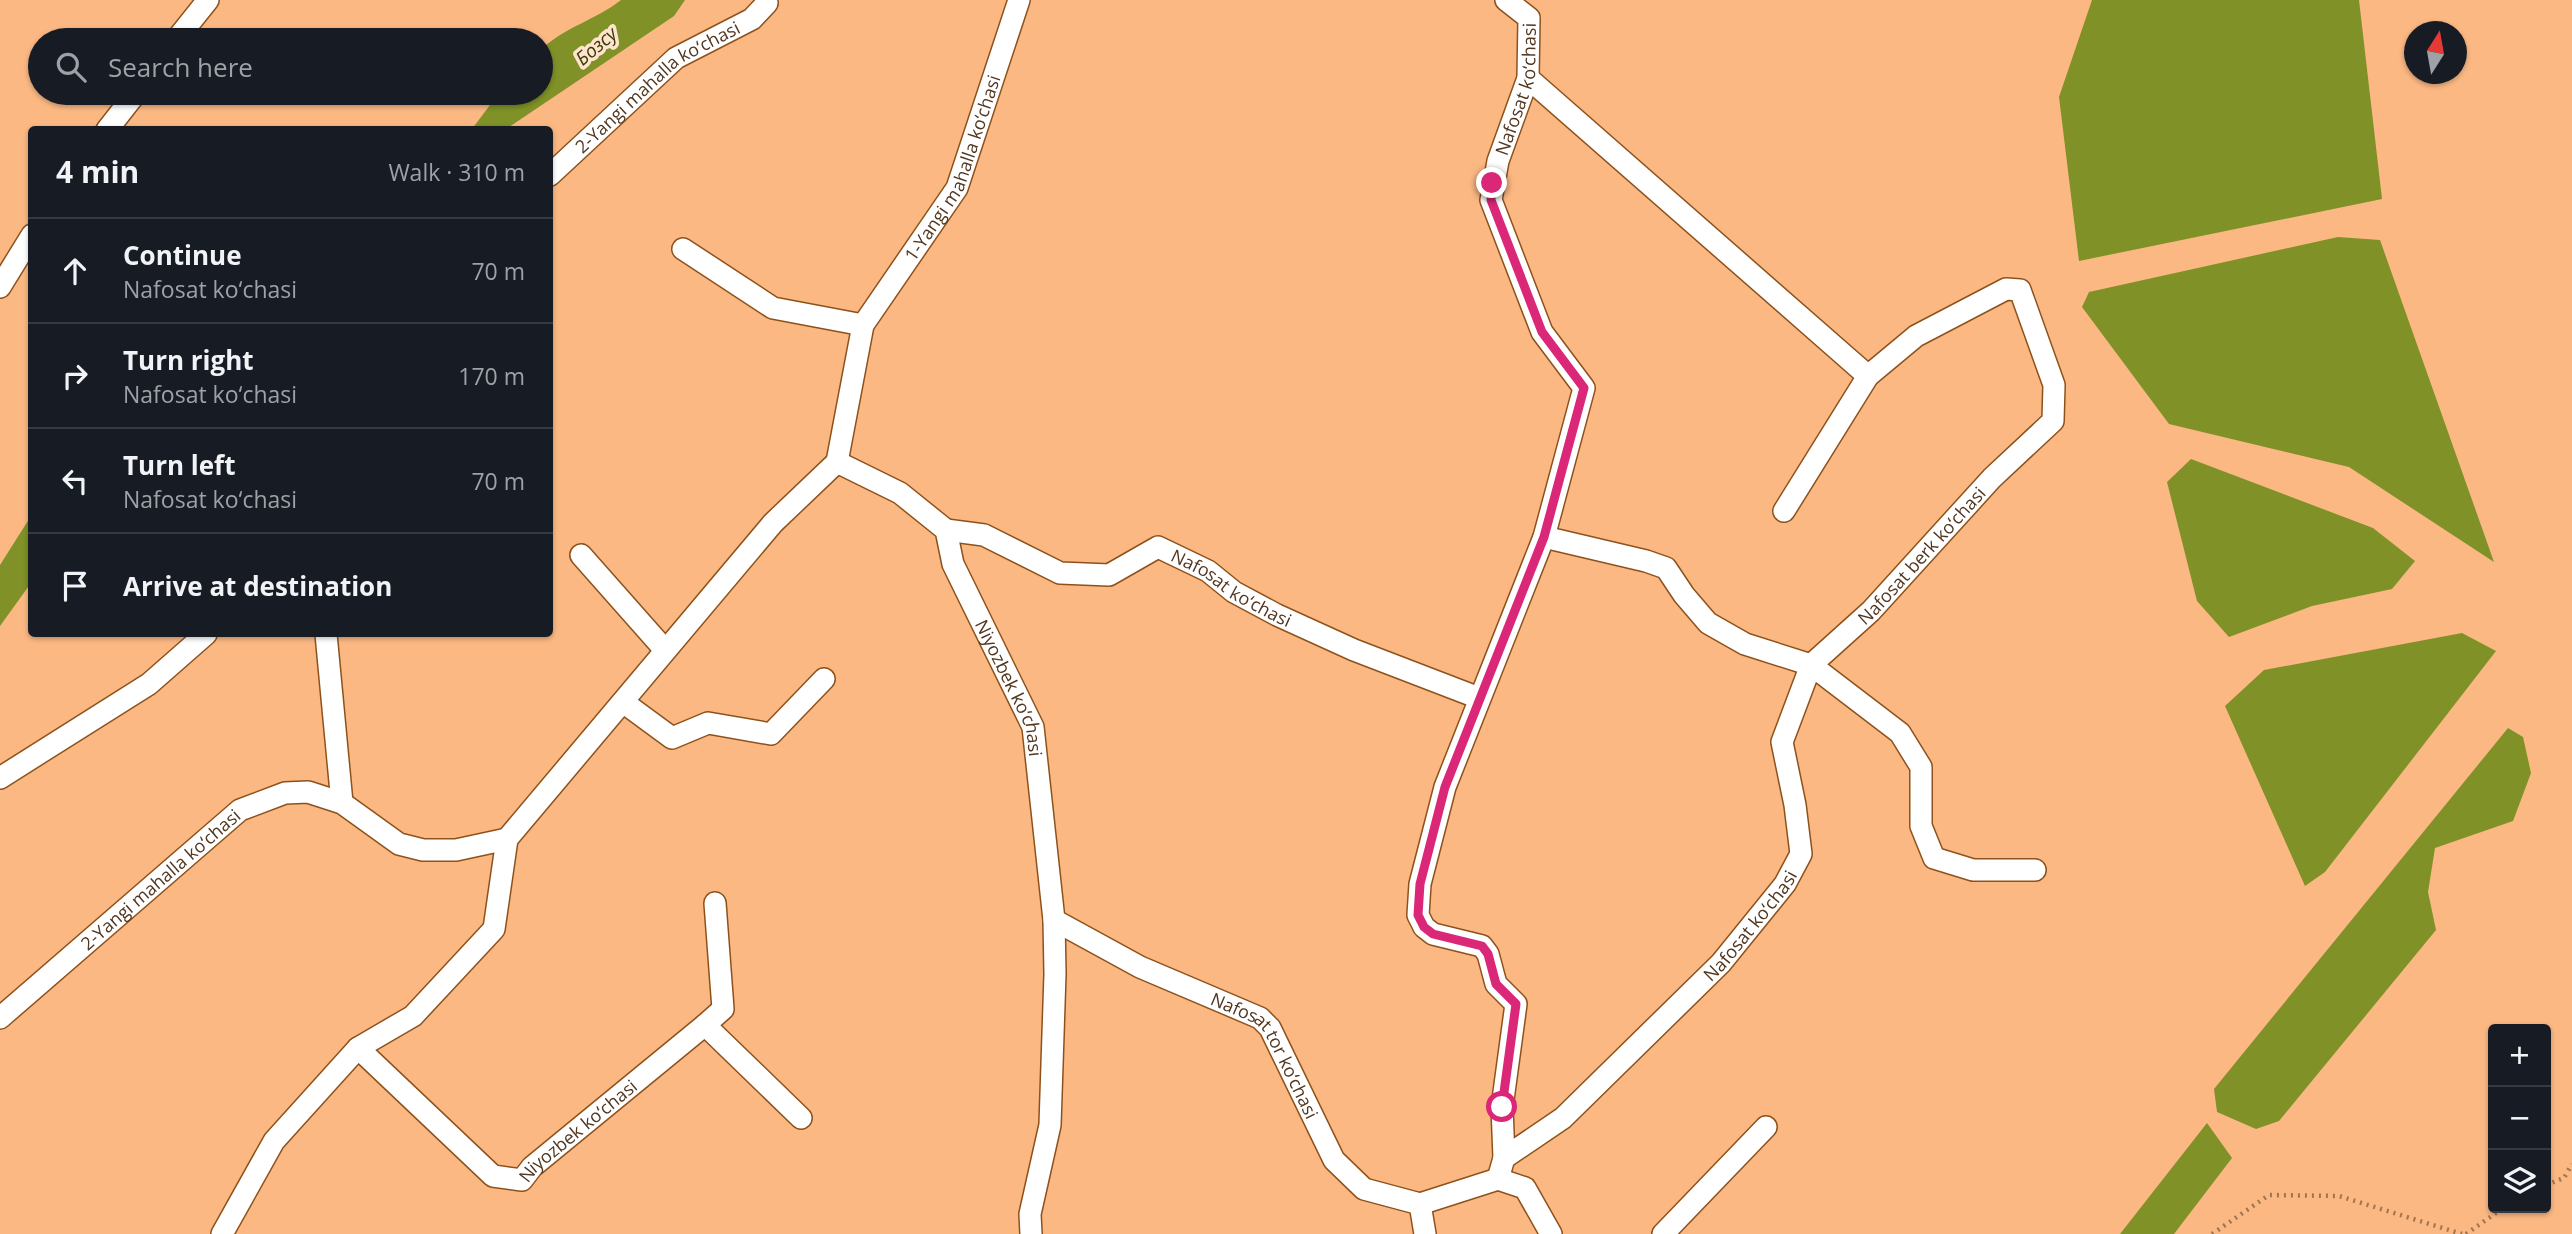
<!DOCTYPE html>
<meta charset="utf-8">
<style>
:root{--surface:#171b24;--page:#20242c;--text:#f1f3f6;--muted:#9ea1a6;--line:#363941}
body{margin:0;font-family:"Open Sans",sans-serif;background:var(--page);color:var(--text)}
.controls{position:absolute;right:21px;bottom:21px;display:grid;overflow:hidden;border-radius:7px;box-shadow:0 2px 5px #0004}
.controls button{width:63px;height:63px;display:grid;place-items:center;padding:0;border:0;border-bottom:2px solid var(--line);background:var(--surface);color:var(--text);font:35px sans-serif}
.compass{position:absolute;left:2404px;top:21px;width:63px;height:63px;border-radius:50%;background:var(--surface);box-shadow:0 2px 5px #0004;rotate:11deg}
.stop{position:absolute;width:21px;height:21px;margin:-16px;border:5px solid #db2777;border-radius:50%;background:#fff}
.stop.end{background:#db2777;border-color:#fff;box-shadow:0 2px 7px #0008}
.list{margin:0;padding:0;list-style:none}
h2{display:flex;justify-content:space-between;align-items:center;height:91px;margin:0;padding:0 28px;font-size:30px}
h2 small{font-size:23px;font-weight:400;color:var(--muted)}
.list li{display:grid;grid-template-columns:46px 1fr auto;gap:21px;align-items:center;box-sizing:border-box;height:105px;padding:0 28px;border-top:2px solid var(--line)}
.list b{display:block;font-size:26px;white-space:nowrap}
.list p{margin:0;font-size:23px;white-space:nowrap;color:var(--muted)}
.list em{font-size:23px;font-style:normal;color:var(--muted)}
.icon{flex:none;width:38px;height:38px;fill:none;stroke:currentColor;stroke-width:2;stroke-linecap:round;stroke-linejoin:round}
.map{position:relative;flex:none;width:2572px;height:1234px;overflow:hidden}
.search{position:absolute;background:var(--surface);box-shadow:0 2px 5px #0004;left:28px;top:28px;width:525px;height:77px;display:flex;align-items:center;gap:18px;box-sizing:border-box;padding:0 24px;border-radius:38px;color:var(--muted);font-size:26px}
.panel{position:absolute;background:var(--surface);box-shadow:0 2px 5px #0004;left:28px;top:126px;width:525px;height:511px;border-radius:7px}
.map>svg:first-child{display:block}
.water{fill:#7f9127}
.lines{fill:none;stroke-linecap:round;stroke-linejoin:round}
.street-casing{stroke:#8d521c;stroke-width:24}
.path{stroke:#a2744f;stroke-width:4.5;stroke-dasharray:2 5;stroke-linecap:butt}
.street{stroke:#fff;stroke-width:21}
.route{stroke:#db2777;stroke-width:9}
.labels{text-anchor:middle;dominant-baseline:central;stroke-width:7;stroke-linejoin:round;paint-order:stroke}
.street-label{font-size:18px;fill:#513620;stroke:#ffe3ce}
.water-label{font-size:19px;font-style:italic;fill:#343d03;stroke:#ffe3ce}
</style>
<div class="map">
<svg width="2572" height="1234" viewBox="0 0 2572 1234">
<rect width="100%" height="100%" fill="#fbb883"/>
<!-- water -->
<path class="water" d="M621 0H685L674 16 506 129H472L499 93H541V50C564 27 596 20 621 0Z
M2092 0H2359L2382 199 2079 261 2059 97Z
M2338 237 2380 240 2494 562 2349 467 2169 424 2082 307 2089 292Z
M2191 459 2373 528 2415 561 2392 589 2312 606 2229 637 2197 601 2167 482Z
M31 516V583L0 626V565Z
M2462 633 2496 651 2325 872 2305 886 2225 706 2264 670Z
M2508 728 2523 737 2531 773 2513 821 2435 848 2428 892 2436 930 2279 1121 2256 1129 2217 1112 2214 1089Z
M2207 1123 2232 1158 2174 1234H2120Z"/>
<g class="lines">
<defs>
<g id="street">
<path d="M176 40 208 0"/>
<path d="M1528 78 1868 376"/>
<path d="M107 130 136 93"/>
<path id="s1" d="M550 175 676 58 752 19 767 3"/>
<path d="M683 249 773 308 863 325"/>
<path d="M0 287 32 235"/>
<path id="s2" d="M837 462 900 493 946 530 953 564 1033 727 1054 920 1055 974 1050 1125 1030 1214 1031 1234"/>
<path id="s3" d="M837 462 863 325 957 188 1019 0"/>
<path id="s4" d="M946 530 984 535 1060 573 1109 575 1158 547 1208 571 1234 592 1277 615 1354 650 1479 698"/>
<path d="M1544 537 1646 561 1666 568 1684 595 1708 623 1745 644 1811 665 1900 733 1921 767V826L1934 858 1973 870H2035"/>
<path d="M581 555 665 650"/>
<path d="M326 634 342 803"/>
<path d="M623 702 672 738 708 723 771 734 824 679"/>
<path d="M0 778 149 684 206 634"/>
<path id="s5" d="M1054 920 1140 967 1260 1018 1270 1028 1334 1160 1364 1189 1420 1204"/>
<path id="s6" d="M0 1018 240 810 285 793 308 792 342 803 399 844 423 850H456L507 839"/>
<path d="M705 1025 723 1009 715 903"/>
<path id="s7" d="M358 1048 493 1176 522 1180 532 1167 705 1025 801 1118"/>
<path id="s8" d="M1504 1158 1563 1118 1721 963 1785 884 1801 854 1795 805 1782 742 1811 665 1871 611 1992 478 2053 421 2054 385 2020 290 2006 289 1916 336 1868 376 1784 511"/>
<path d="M1498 1179 1525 1188 1551 1234"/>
<path id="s9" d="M1420 1204 1498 1179 1504 1158 1502 1107 1516 1004 1496 984 1488 954 1482 946 1433 934 1424 927 1418 915 1420 884 1445 787 1544 537 1584 388 1542 332 1491 200 1498 161 1528 78 1529 18 1506 0"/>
<path d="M1420 1204 1425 1234"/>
<path d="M222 1234 274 1141 358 1048 413 1016 494 929 507 839 773 523 837 462"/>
<path d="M1663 1234 1766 1127"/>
</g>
</defs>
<!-- street casing -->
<use href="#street" class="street-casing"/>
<!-- path -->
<path class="path" d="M2546 1185 2564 1178 2572 1164
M2212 1234 2269 1195 2339 1196 2462 1234
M2466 1234 2503 1208"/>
<!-- street -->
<use href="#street" class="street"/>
</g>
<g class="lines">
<!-- route -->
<path class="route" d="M1492 183 1491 200 1542 332 1584 388 1544 537 1445 787 1420 884 1418 915 1424 927 1433 934 1482 946 1488 954 1496 984 1516 1004 1502 1107"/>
</g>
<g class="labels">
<!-- street labels -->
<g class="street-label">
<text stroke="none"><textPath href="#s1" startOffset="140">2-Yangi mahalla ko‘chasi</textPath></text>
<text stroke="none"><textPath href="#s9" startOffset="1284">Nafosat ko‘chasi</textPath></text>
<text stroke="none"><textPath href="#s3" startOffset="322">1-Yangi mahalla ko‘chasi</textPath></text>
<text stroke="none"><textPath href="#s8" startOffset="780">Nafosat berk ko‘chasi</textPath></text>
<text stroke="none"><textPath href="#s4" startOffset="313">Nafosat ko‘chasi</textPath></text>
<text stroke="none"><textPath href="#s2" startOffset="301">Niyozbek ko‘chasi</textPath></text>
<text stroke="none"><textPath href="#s6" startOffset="212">2-Yangi mahalla ko‘chasi</textPath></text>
<text stroke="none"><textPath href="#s8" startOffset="340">Nafosat ko‘chasi</textPath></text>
<text stroke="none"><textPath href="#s5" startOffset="259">Nafosat tor ko‘chasi</textPath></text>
<text stroke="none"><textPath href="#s7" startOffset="290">Niyozbek ko‘chasi</textPath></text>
</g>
<!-- water labels -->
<g class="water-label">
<text transform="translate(596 46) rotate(-40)">Бозсу</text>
</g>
</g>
</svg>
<div class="controls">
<button>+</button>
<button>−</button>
<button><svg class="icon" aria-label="layers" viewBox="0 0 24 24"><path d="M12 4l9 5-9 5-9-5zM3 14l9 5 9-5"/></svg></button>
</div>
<svg class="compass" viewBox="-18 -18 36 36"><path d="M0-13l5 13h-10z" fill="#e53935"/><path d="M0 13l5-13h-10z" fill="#9ea1a6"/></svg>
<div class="stop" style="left:1502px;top:1107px"></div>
<div class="stop end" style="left:1492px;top:183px"></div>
<div class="search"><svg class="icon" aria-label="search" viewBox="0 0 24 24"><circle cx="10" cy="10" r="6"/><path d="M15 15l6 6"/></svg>Search here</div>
<section class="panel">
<h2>4 min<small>Walk · 310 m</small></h2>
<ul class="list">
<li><svg class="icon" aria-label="ahead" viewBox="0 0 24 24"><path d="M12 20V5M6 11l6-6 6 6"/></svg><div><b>Continue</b><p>Nafosat ko‘chasi</p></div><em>70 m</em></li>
<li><svg class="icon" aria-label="right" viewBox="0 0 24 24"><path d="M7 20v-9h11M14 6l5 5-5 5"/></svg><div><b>Turn right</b><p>Nafosat ko‘chasi</p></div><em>170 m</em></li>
<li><svg class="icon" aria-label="left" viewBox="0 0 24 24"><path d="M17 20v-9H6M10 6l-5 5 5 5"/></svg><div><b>Turn left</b><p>Nafosat ko‘chasi</p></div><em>70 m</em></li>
<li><svg class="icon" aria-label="arrive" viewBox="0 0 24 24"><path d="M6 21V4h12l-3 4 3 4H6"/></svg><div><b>Arrive at destination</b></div></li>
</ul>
</section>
</div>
